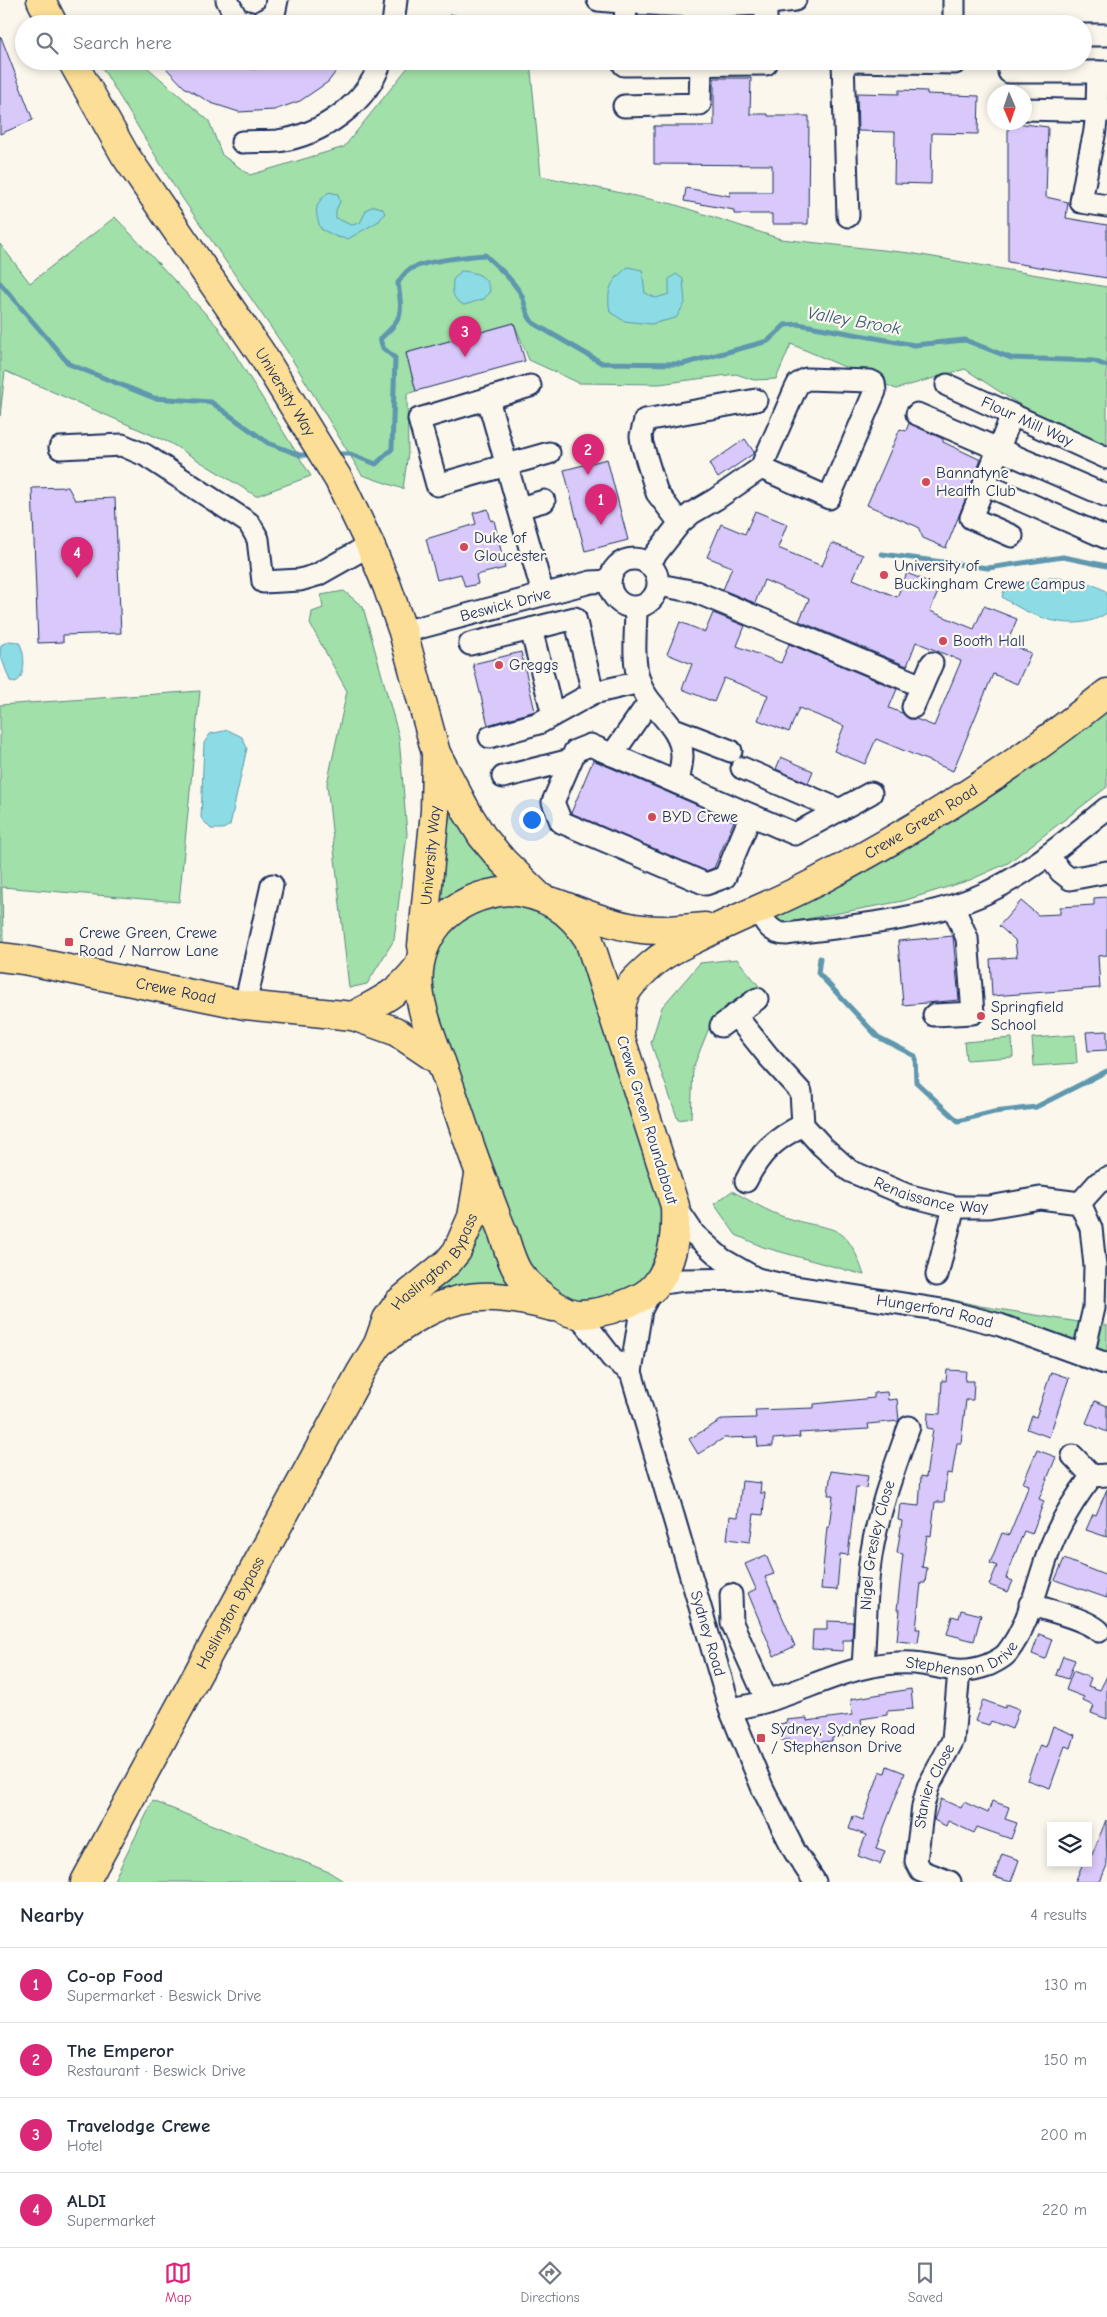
<!DOCTYPE html>
<meta charset="utf-8">
<style>
:root{--surface:#fff;--page:#f6f6f7;--text:#1f2937;--muted:#747a83;--line:#e0e1e3;--accent:#db2777}
body{margin:0;font-family:"Comic Neue",sans-serif;background:var(--page);color:var(--text)}
.controls{position:absolute;right:15px;bottom:15px;display:grid;overflow:hidden;border-radius:0px;box-shadow:0 2px 8px #0003}
.controls button{width:45px;height:45px;display:grid;place-items:center;padding:0;border:0;border-bottom:1px solid var(--line);background:var(--surface);color:var(--text);font:25px sans-serif}
.compass{position:absolute;left:987px;top:85px;width:45px;height:45px;border-radius:50%;background:var(--surface);box-shadow:0 2px 8px #0003;rotate:178deg}
.you{position:absolute;left:531px;top:819px;width:18px;height:18px;margin:-12px;border:4px solid #fff;border-radius:50%;background:#1a73e8;box-shadow:0 0 0 8px #1a73e833}
.badge{display:grid;place-items:center;width:32px;height:32px;border-radius:50%;background:var(--accent);color:#fff;font-size:16px;font-weight:700}
.pin{position:absolute;translate:-50% -41px;filter:drop-shadow(0 1px 2px #0008)}
.pin::after{content:'';position:absolute;top:26px;width:18px;height:15px;background:inherit;clip-path:polygon(0 0,100% 0,50% 100%)}
.list{margin:0;padding:0;list-style:none}
h2{display:flex;justify-content:space-between;align-items:center;height:65px;margin:0;padding:0 20px;font-size:21px}
h2 small{font-size:16px;font-weight:400;color:var(--muted)}
.list li{display:grid;grid-template-columns:32px 1fr auto;gap:15px;align-items:center;box-sizing:border-box;height:75px;padding:0 20px;border-top:1px solid var(--line)}
.list b{display:block;font-size:19px;white-space:nowrap}
.list p{margin:0;font-size:16px;white-space:nowrap;color:var(--muted)}
.list em{font-size:16px;font-style:normal;color:var(--muted)}
.icon{flex:none;width:28px;height:28px;fill:none;stroke:currentColor;stroke-width:2;stroke-linecap:round;stroke-linejoin:round}
.map{position:relative;flex:none;width:1107px;height:1882px;overflow:hidden}
.search{position:absolute;background:var(--surface);box-shadow:0 2px 8px #0003;left:15px;right:15px;top:15px;height:55px;display:flex;align-items:center;gap:12px;box-sizing:border-box;padding:0 18px;border-radius:28px;color:var(--muted);font-size:19px}
.sheet{height:365px;background:var(--surface)}
nav{display:flex;justify-content:space-around;align-items:center;box-sizing:border-box;height:70px;border-top:1px solid var(--line);background:var(--surface);font-size:14px;color:var(--muted)}
nav a{display:grid;justify-items:center;gap:2px}
nav .on{color:var(--accent)}
.map>svg:first-child{display:block}
.green{fill:#a1e0a8;stroke:#5e8883}
.water{fill:#8bdce4;stroke:#5e97ae}
.lines{fill:none;stroke-linecap:round;stroke-linejoin:round}
.stream{stroke:#5e97ae;stroke-width:5}
.building{fill:#d9c8fa;stroke:#1b2f5e}
.minor-casing{stroke:#1b2f5e;stroke-width:25}
.major-casing{stroke:#1b2f5e;stroke-width:31}
.highway-casing{stroke:#1b2f5e;stroke-width:31}
.minor{stroke:#fbf7ec;stroke-width:21}
.major{stroke:#fdde96;stroke-width:28}
.highway{stroke:#fdde96;stroke-width:28}
.poi-dot{fill:#d1495b;stroke:#fbf7ec;stroke-width:2}
.labels{text-anchor:middle;dominant-baseline:central;stroke-width:4.5;stroke-linejoin:round;paint-order:stroke}
.street-label{font-size:16px;fill:#1b2f5e;stroke:#fbf7ec}
.poi-label{font-size:16px;fill:#1b2f5e;stroke:#fbf7ec;text-anchor:start}
.water-label{font-size:18px;font-style:italic;fill:#375a80;stroke:#fbf7ec}
</style>
<div class="map">
<svg width="1107" height="1882" viewBox="0 0 1107 1882">
<rect width="100%" height="100%" fill="#fbf7ec"/>
<filter id="ink" filterUnits="userSpaceOnUse"><feTurbulence type="fractalNoise" baseFrequency=".02" numOctaves="2"/><feDisplacementMap in="SourceGraphic" scale="10" xChannelSelector="R" yChannelSelector="G"/><feConvolveMatrix kernelMatrix="1 2 1 2 8 2 1 2 1" color-interpolation-filters="sRGB"/></filter>
<g filter="url(#ink)">
<!-- green -->
<path class="green" d="M451 14 500 24H444Z
M98 61H140L209 121 222 155 250 175 344 147 413 61H530L541 176 673 204 781 239 910 253 1107 287V448L1029 411 965 369 896 389 791 344 776 379 754 380 736 374 659 384 579 383 529 360 514 323 406 353 416 391 407 394 408 453 403 489 362 475 287 351 172 183Z
M115 217 218 327 311 476 256 496 170 443 5 371 0 416V244L30 283Z
M344 591 363 607 399 737 407 834 394 940 367 984 349 988 327 784 347 691 310 624 312 612 323 608 321 595Z
M200 691 179 902 2 887 3 941H0V705Z
M1107 703V787L1008 863 970 880 903 901 780 924 773 915Z
M438 758 467 812 565 906 676 1236 630 1302 520 1299 387 1319 448 1262 479 1174 420 1006Z
M737 959 759 986 727 1005 711 1023 693 1068 691 1118 678 1120 651 1043 662 1007 700 963Z
M1075 1035 1077 1063 1034 1066 1032 1038Z
M1012 1038 1013 1057 966 1060 964 1042Z
M732 1191C749 1200 768 1212 787 1218 835 1233 845 1219 864 1275L763 1247 736 1235 714 1204Z
M945 1298 980 1306 1091 1324 1107 1325V1364L942 1310Z
M153 1801 329 1872 345 1882H113Z"/>
<!-- water -->
<path class="water" d="M329 192 338 194 340 202 336 210V218L351 225 360 223 367 209 374 206 382 208 385 213 379 221 348 239 337 237 321 229C314 211 314 204 329 192Z
M628 267 642 270 645 293 656 298 669 294V279L676 274 683 279 685 303 676 318 651 324 624 321 610 312C606 289 611 281 628 267Z
M461 271C476 272 487 275 490 291L484 299 464 305C452 299 452 292 453 280Z
M1048 578C1069 578 1089 580 1107 592V613C1075 635 1030 617 1002 597L1005 587Z
M9 641 19 642C25 652 27 676 15 683L10 681 0 654 1 645Z
M228 730 242 737 247 748 230 825 223 829H211L201 818 204 743 210 734Z"/>
<g class="lines">
<!-- stream -->
<path class="stream" d="M0 283 69 364 154 398 211 402 268 443 300 455H313
M334 454H350L376 464 392 449 395 358 383 348 380 339C404 319 402 312 398 283 402 276 407 269 415 267 428 261 469 256 485 255 498 267 512 279 521 294 526 304 525 314 533 323L602 363 683 364 768 341 785 325 798 324 914 345 965 340 1011 358 1094 361 1107 366
M882 554 988 568 1063 557 1107 566
M820 958 818 973 878 1037 915 1056 916 1082 958 1121 994 1112 1036 1107 1107 1071"/>
</g>
<!-- building -->
<path class="building" d="M1 37 33 120 0 134V38Z
M174 61H221L230 66 254 69 274 66 285 61H344L328 82 300 101 274 110 239 112 211 103 184 87 166 68Z
M714 78H751L750 114H768V116H809L808 224H772V214H734V210L684 201 686 188 730 196V192H772V165L654 164V126H714Z
M899 90 927 91V94L979 96 978 134 932 133 931 184 894 183 895 132 858 131 857 93 899 94Z
M1008 122 1048 127 1046 197 1068 202 1066 218 1107 225V278L1008 262Z
M514 323 525 361 416 391 406 353Z
M909 423 943 439V442L981 460 946 548 923 538 918 527 867 505 900 429 906 431Z
M745 439 754 452 753 454 718 478 709 464Z
M607 459 628 540 585 551 564 470Z
M68 487 75 500 115 498 121 633 63 635V642L38 643 32 488Z
M488 509 491 521 494 520 505 568 476 575 478 584 465 587 461 574 437 580 426 539 476 524 473 513Z
M755 511 787 524 778 548 822 566 832 543 863 555 853 579 897 597 907 573 940 587 930 611 974 629 984 606 1017 619 1007 643 1031 653 1017 684 993 674 953 771 876 739 865 764 834 751 844 726 799 708 789 732 758 720 768 695 724 678 714 702 682 689 692 664 667 654 680 622 705 632 713 613 745 626 737 646 781 663 789 644 897 689 889 708 902 713 909 719H916L934 726 951 685 961 661 916 642 907 666 799 621 809 599 764 580 755 603 723 590 732 567 707 557 721 524 745 534Z
M521 652 535 711 488 725 473 664Z
M781 757 813 771 808 783 776 769Z
M593 760 734 821 714 868 706 871 571 813Z
M1107 897V955L1098 956 1100 988 992 996 990 959 1017 957 1015 940 999 926 1021 901 1038 915 1060 914V907L1094 905V898Z
M953 936 959 1000 903 1005 898 941Z
M1107 1031V1050L1088 1051 1086 1032Z
M947 1370 966 1371 965 1381H974L973 1400H966L961 1443H957L952 1474 947 1473 944 1502H935L931 1536 927 1535 922 1567 927 1568 925 1583H921L916 1629H920L918 1643 897 1641 900 1610H897L903 1554 897 1553 902 1521 898 1520 900 1504 919 1506 921 1476 926 1477 933 1429 927 1428 928 1413 940 1414 942 1380 946 1381Z
M1051 1372 1069 1378 1049 1437 1027 1429 1032 1416 1036 1417Z
M887 1392 888 1400 897 1399 899 1421 868 1424 869 1429 799 1433 800 1437 773 1439V1446L758 1447 757 1437 724 1438 698 1454 689 1439 723 1419 756 1418 755 1410 814 1408V1404L874 1398V1393Z
M1095 1401 1107 1406V1432L1086 1423Z
M1037 1450 1056 1457 1039 1499 1044 1501 1032 1534 1024 1531 1006 1578 1013 1581 1008 1592 989 1585 997 1566 990 1563 1002 1533 1009 1535 1018 1513 1029 1485 1023 1483Z
M831 1471 868 1476 866 1488 856 1487 848 1555 840 1554 837 1590 821 1589 827 1527H829L833 1495H828Z
M742 1481 761 1483 760 1493H765L763 1515 754 1514 750 1542 727 1539 730 1516 738 1517Z
M1107 1489V1537L1086 1530 1093 1514 1096 1515Z
M766 1555 774 1574 765 1577 795 1646 774 1656 748 1593 756 1589 745 1564Z
M1064 1559 1107 1576V1598L1055 1580Z
M961 1610 981 1615 974 1641 947 1634 952 1616 959 1618Z
M827 1621 853 1622 852 1640H843V1651L812 1649 813 1630H827Z
M1039 1634 1052 1639 1045 1659 1032 1654Z
M1063 1656 1075 1660 1068 1679 1056 1675Z
M1073 1671 1091 1678 1088 1686 1100 1690 1107 1676V1719L1091 1713 1094 1706 1083 1701 1084 1697 1066 1690Z
M911 1689 913 1709 887 1711V1715L861 1719 863 1732 832 1738V1741L789 1745V1740H781L779 1724 787 1723 786 1720 807 1718V1721L852 1715 851 1699Z
M983 1700 1005 1708 1006 1704 1019 1709 1012 1729 991 1721 989 1725 975 1721Z
M1053 1726 1075 1735 1071 1748 1065 1746 1050 1788 1027 1780 1040 1745 1046 1747Z
M887 1766 905 1773 876 1848 885 1851 880 1864 858 1856 866 1835 849 1829 853 1816 863 1820 880 1771 885 1773Z
M941 1799 961 1808 964 1802 988 1813 992 1801 1009 1807 1005 1819 1017 1823 1011 1839 977 1827 974 1833 948 1821 946 1826 934 1820Z
M1106 1820 1107 1865 1100 1882H1075L1083 1863H1088V1853L1092 1855Z
M1002 1854 1019 1860 1011 1882 994 1877Z"/>
<g class="lines">
<defs>
<g id="minor">
<path d="M227 0 237 19 254 24"/>
<path d="M598 0C664 6 730 9 795 0"/>
<path d="M954 0V24"/>
<path d="M257 24 274 14 277 0"/>
<path d="M393 24 396 0"/>
<path d="M625 24 626 3"/>
<path d="M766 24V4"/>
<path d="M1083 35H1107"/>
<path d="M624 61V65L766 64V61"/>
<path d="M843 61 848 216"/>
<path d="M851 61 955 63V61"/>
<path d="M1009 61V72H1107"/>
<path d="M1098 72C1097 93 1098 115 1094 136 1089 157 1085 179 1081 202L1107 206"/>
<path d="M624 106 700 104 701 65"/>
<path d="M1024 109 1107 111"/>
<path d="M242 142C254 141 266 142 278 141 321 135 367 104 381 61"/>
<path id="s1" d="M947 385 1107 458"/>
<path d="M530 386 419 419 437 485 549 453"/>
<path d="M488 399 543 594"/>
<path d="M917 414 1107 496"/>
<path d="M60 448 122 445 145 455 249 523 258 539 263 582 300 580 317 575 370 545"/>
<path d="M984 484 1107 538"/>
<path d="M519 508 544 501"/>
<path d="M680 523 692 513 716 499 761 468 829 498 875 391 874 383 870 381 806 379 798 384 795 390 761 468"/>
<path d="M1012 536 971 518 1012 415"/>
<circle cx="634" cy="583" r="24"/>
<path d="M648 564 680 523 657 493 642 444 641 436 645 420 756 400"/>
<path d="M659 585 696 592 922 686"/>
<path d="M636 608C636 631 632 658 639 681 648 709 682 725 682 756 682 765 679 775 678 783"/>
<path id="s2" d="M403 632 591 582 610 581"/>
<path d="M470 644 531 629"/>
<path d="M913 707 932 663"/>
<path d="M553 715 531 629 575 618 593 693"/>
<path d="M674 729 731 751"/>
<path d="M490 737 539 723 593 693 640 682"/>
<path d="M590 745 751 815 725 877 706 884 561 822 553 802 575 751Z"/>
<path d="M612 755 649 702"/>
<path d="M742 768 840 810"/>
<path d="M503 777 571 760"/>
<path d="M751 815 795 834 871 793"/>
<path d="M1048 855 1061 872 1070 879 1107 872"/>
<path d="M759 910C764 922 771 934 786 934 849 926 928 920 986 893 1031 872 1069 839 1107 808"/>
<path d="M245 1005 272 885"/>
<path id="s3" d="M735 1015 769 1057 801 1092 803 1125 822 1146 850 1171 907 1195 954 1207H989L1040 1198 1080 1203 1091 1228 1095 1266 1094 1308 1083 1356"/>
<path d="M934 1015 973 1013 967 938 953 906"/>
<path d="M721 1026 757 999"/>
<path d="M746 1181C760 1152 775 1139 803 1125"/>
<path d="M1080 1203 1098 1183 1107 1178"/>
<path d="M675 1206 694 1234 722 1259 757 1279"/>
<path d="M937 1275 954 1207"/>
<path id="s4" d="M657 1284 684 1280 757 1279 783 1285 942 1310 1000 1325 1107 1364"/>
<path id="s5" d="M652 1289 641 1310 631 1372 730 1709 763 1789 795 1852 815 1882"/>
<path d="M578 1314 612 1358 631 1372"/>
<path d="M1073 1456 1092 1476"/>
<path d="M731 1595 732 1623 767 1701"/>
<path d="M1030 1604C1049 1611 1085 1618 1099 1631"/>
<path id="s6" d="M863 1666C866 1629 865 1592 871 1556 878 1512 894 1469 909 1427"/>
<path id="s7" d="M730 1709C742 1707 755 1705 767 1701 817 1686 859 1660 913 1663 943 1665 956 1677 988 1665 994 1662 1002 1659 1007 1653 1029 1625 1037 1584 1049 1551 1059 1524 1074 1499 1092 1476L1107 1475"/>
<path id="s8" d="M950 1882 921 1871 916 1861 923 1806 928 1787 953 1740 959 1671"/>
</g>
<g id="major">
<path d="M553 902C580 911 607 924 635 928 658 932 682 929 705 927"/>
<path id="s9" d="M0 957 24 960 245 1005 353 1016 395 1031 441 1062"/>
<path d="M353 1016C383 999 397 995 419 966"/>
<path id="s10" d="M620 1033C619 996 624 989 651 965 664 953 679 947 693 940 733 919 776 903 816 882 919 828 1017 766 1107 693"/>
</g>
<g id="highway">
<path d="M41 0 53 24"/>
<path id="s11" d="M72 61 125 155 261 353 339 480 370 545 387 586 403 632 436 753 467 812 482 836 503 861 539 896"/>
<path d="M509 891C545 894 570 909 589 940L675 1206C676 1235 674 1261 656 1285 649 1294 634 1301 623 1305 610 1310 594 1314 579 1314 561 1314 528 1287 518 1272 511 1261 507 1245 503 1233 490 1200 477 1167 466 1134 458 1110 450 1086 441 1062 423 1014 402 968 439 923 458 902 482 893 509 891Z"/>
<path id="s12" d="M422 946 435 811 436 757"/>
<path d="M379 1343C445 1295 473 1287 553 1307"/>
<path id="s13" d="M85 1882 361 1372 378 1344 387 1319 399 1302 448 1262 457 1251 472 1217 479 1175"/>
</g>
</defs>
<!-- minor casing -->
<use href="#minor" class="minor-casing"/>
<!-- major casing -->
<use href="#major" class="major-casing"/>
<!-- highway casing -->
<use href="#highway" class="highway-casing"/>
<!-- minor -->
<use href="#minor" class="minor"/>
<!-- major -->
<use href="#major" class="major"/>
<!-- highway -->
<use href="#highway" class="highway"/>
</g>
</g>
<!-- markers -->
<g class="poi-dot">
<circle cx="926" cy="482" r="5"/>
<circle cx="464" cy="547" r="5"/>
<circle cx="884" cy="575" r="5"/>
<circle cx="943" cy="641" r="5"/>
<circle cx="499" cy="665" r="5"/>
<circle cx="652" cy="817" r="5"/>
<rect x="64" y="937" width="10" height="10" rx="2.5"/>
<circle cx="981" cy="1016" r="5"/>
<rect x="756" y="1733" width="10" height="10" rx="2.5"/>
</g>
<g class="labels">
<!-- street labels -->
<g class="street-label">
<text stroke="none"><textPath href="#s11" startOffset="394">University Way</textPath></text>
<text stroke="none"><textPath href="#s1" startOffset="88">Flour Mill Way</textPath></text>
<text stroke="none"><textPath href="#s2" startOffset="106">Beswick Drive</textPath></text>
<text stroke="none"><textPath href="#s10" startOffset="385">Crewe Green Road</textPath></text>
<text stroke="none"><textPath href="#s12" startOffset="91">University Way</textPath></text>
<text stroke="none"><textPath href="#s9" startOffset="179">Crewe Road</textPath></text>
<text transform="translate(647 1120) rotate(73)">Crewe Green Roundabout</text>
<text stroke="none"><textPath href="#s3" startOffset="286">Renaissance Way</textPath></text>
<text stroke="none"><textPath href="#s13" startOffset="715">Haslington Bypass</textPath></text>
<text stroke="none"><textPath href="#s4" startOffset="281">Hungerford Road</textPath></text>
<text stroke="none"><textPath href="#s6" startOffset="122">Nigel Gresley Close</textPath></text>
<text stroke="none"><textPath href="#s13" startOffset="306">Haslington Bypass</textPath></text>
<text stroke="none"><textPath href="#s5" startOffset="359">Sydney Road</textPath></text>
<text stroke="none"><textPath href="#s7" startOffset="242">Stephenson Drive</textPath></text>
<text stroke="none"><textPath href="#s8" startOffset="120">Stanier Close</textPath></text>
</g>
<!-- poi labels -->
<g class="poi-label">
<text x="936" y="473">Bannatyne<tspan x="936" dy="18">Health Club</tspan></text>
<text x="474" y="538">Duke of<tspan x="474" dy="18">Gloucester</tspan></text>
<text x="894" y="566">University of<tspan x="894" dy="18">Buckingham Crewe Campus</tspan></text>
<text x="953" y="641">Booth Hall</text>
<text x="509" y="665">Greggs</text>
<text x="662" y="817">BYD Crewe</text>
<text x="79" y="933">Crewe Green, Crewe<tspan x="79" dy="18">Road / Narrow Lane</tspan></text>
<text x="991" y="1007">Springfield<tspan x="991" dy="18">School</tspan></text>
<text x="771" y="1729">Sydney, Sydney Road<tspan x="771" dy="18">/ Stephenson Drive</tspan></text>
</g>
<!-- water labels -->
<g class="water-label">
<text transform="translate(854 321) rotate(10)">Valley Brook</text>
</g>
</g>
</svg>
<div class="controls">
<button><svg class="icon" aria-label="layers" viewBox="0 0 24 24"><path d="M12 4l9 5-9 5-9-5zM3 14l9 5 9-5"/></svg></button>
</div>
<svg class="compass" viewBox="-18 -18 36 36"><path d="M0-13l5 13h-10z" fill="#e53935"/><path d="M0 13l5-13h-10z" fill="#747a83"/></svg>
<div class="you"></div>
<div class="pin badge" style="left:601px;top:525px">1</div>
<div class="pin badge" style="left:588px;top:475px">2</div>
<div class="pin badge" style="left:465px;top:357px">3</div>
<div class="pin badge" style="left:77px;top:578px">4</div>
<div class="search"><svg class="icon" aria-label="search" viewBox="0 0 24 24"><circle cx="10" cy="10" r="6"/><path d="M15 15l6 6"/></svg>Search here</div>
</div>
<section class="sheet">
<h2>Nearby<small>4 results</small></h2>
<ul class="list">
<li><span class="badge">1</span><div><b>Co-op Food</b><p>Supermarket · Beswick Drive</p></div><em>130 m</em></li>
<li><span class="badge">2</span><div><b>The Emperor</b><p>Restaurant · Beswick Drive</p></div><em>150 m</em></li>
<li><span class="badge">3</span><div><b>Travelodge Crewe</b><p>Hotel</p></div><em>200 m</em></li>
<li><span class="badge">4</span><div><b>ALDI</b><p>Supermarket</p></div><em>220 m</em></li>
</ul>
</section>
<nav>
<a class="on"><svg class="icon" aria-label="map" viewBox="0 0 24 24"><path d="M3 6l6-2 6 2 6-2v14l-6 2-6-2-6 2zM9 4v14M15 6v14"/></svg>Map</a>
<a><svg class="icon" aria-label="directions" viewBox="0 0 24 24"><path d="M12 3l9 9-9 9-9-9zM9 14v-3h6M13 9l2 2-2 2"/></svg>Directions</a>
<a><svg class="icon" aria-label="saved" viewBox="0 0 24 24"><path d="M7 4h10v16l-5-4-5 4z"/></svg>Saved</a>
</nav>
